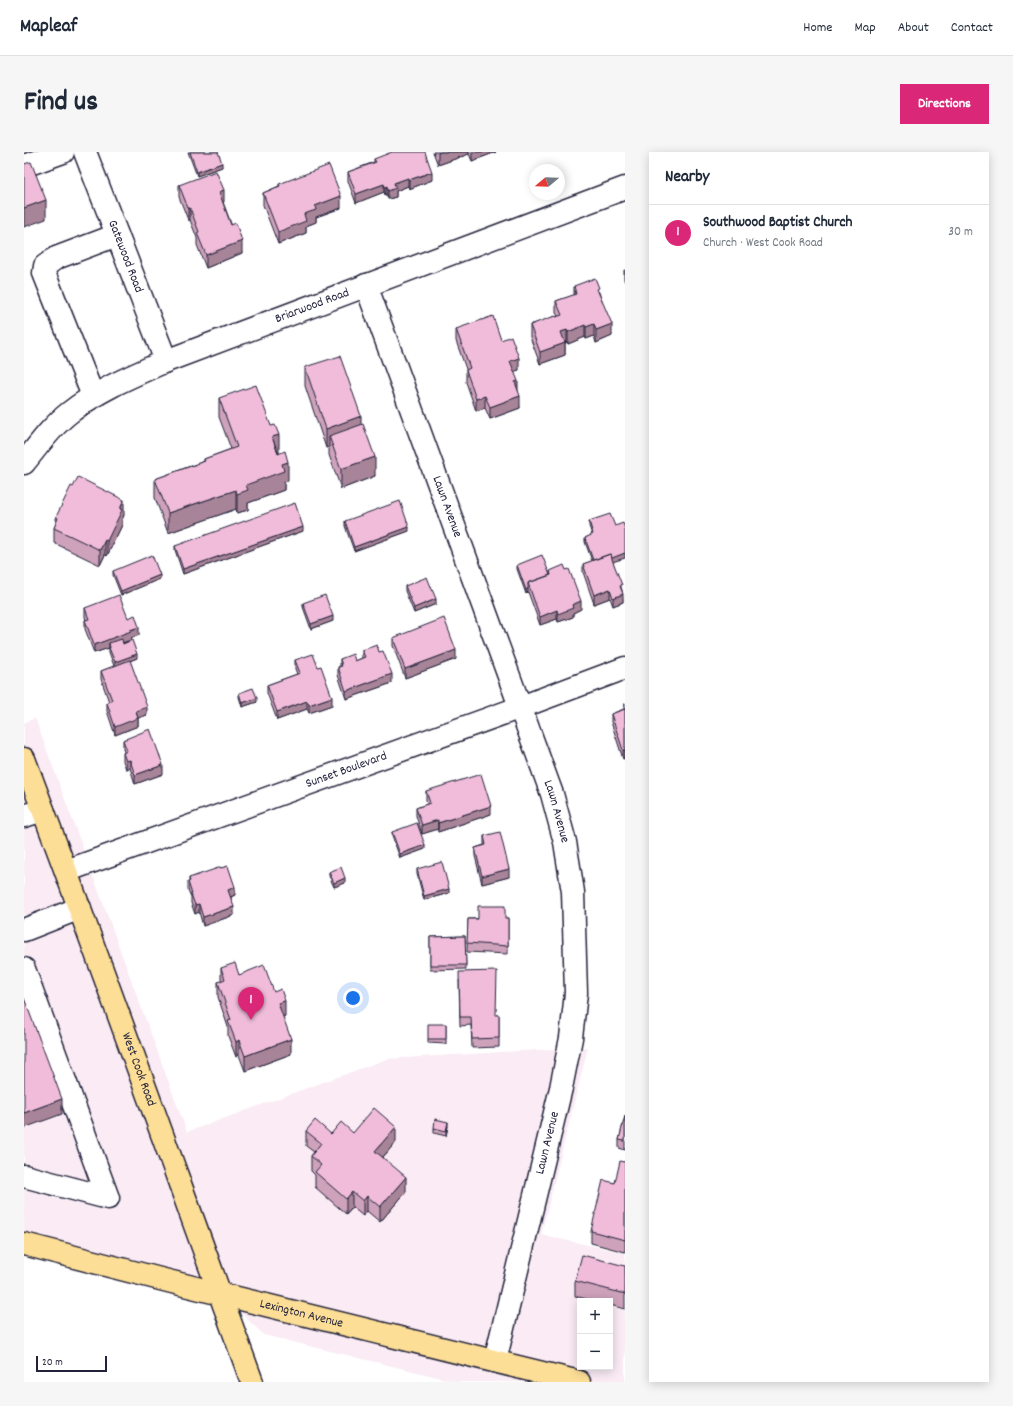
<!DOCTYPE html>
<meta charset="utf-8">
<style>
:root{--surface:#fff;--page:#f6f6f7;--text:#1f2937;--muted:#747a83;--line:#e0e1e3;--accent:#db2777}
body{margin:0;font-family:Dekko,sans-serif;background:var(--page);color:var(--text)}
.controls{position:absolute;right:12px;bottom:12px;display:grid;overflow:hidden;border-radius:0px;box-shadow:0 2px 10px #0003}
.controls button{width:36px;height:36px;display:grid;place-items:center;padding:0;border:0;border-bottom:1px solid var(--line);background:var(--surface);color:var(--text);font:20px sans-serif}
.compass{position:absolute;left:505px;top:12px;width:36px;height:36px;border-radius:50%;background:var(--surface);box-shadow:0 2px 10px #0003;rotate:251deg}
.scale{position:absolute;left:12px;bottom:10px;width:71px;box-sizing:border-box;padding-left:4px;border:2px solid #22223b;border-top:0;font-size:11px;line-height:14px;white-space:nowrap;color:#22223b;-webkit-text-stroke:3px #fff;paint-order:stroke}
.you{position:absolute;left:329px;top:846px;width:14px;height:14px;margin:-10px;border:3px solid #fff;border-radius:50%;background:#1a73e8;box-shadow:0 0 0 6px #1a73e833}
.badge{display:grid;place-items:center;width:26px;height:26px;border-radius:50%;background:var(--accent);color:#fff;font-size:13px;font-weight:700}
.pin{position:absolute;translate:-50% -33px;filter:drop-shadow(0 1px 2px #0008)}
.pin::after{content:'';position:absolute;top:21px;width:14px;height:12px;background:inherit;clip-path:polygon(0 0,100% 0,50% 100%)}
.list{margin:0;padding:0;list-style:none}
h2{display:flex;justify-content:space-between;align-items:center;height:52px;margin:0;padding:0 16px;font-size:17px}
h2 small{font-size:13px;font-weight:400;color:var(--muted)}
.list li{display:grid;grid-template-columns:26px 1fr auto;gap:12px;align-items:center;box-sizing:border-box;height:56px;padding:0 16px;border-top:1px solid var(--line)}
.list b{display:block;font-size:15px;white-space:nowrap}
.list p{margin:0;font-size:13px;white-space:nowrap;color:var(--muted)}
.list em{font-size:13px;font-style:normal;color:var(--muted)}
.map{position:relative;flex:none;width:601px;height:1230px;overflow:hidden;border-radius:0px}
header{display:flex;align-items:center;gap:24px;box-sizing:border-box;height:56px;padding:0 20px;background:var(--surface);border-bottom:1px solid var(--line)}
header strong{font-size:19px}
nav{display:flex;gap:22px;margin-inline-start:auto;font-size:14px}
.intro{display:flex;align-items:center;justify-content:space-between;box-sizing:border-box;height:96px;padding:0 24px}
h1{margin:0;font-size:28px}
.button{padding:10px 18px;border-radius:0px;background:var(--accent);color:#fff;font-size:14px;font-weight:700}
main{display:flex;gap:24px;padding:0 24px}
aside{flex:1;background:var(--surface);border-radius:0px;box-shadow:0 2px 10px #0003}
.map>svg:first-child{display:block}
.built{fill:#faebf4;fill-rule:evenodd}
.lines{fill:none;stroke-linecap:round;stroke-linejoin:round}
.minor-casing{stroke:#22223b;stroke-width:25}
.major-casing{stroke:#22223b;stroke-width:25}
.minor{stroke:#fff;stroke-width:22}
.major{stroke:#fcde96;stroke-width:22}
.wall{fill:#cea2bb;stroke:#22223b}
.shaded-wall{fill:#a88498;stroke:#22223b}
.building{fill:#f0bcd9;stroke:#22223b}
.labels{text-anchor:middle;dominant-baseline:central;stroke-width:3;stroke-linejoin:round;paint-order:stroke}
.street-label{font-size:13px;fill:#22223b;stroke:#fff}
</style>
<header>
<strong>Mapleaf</strong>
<nav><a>Home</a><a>Map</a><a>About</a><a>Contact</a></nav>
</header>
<div class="intro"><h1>Find us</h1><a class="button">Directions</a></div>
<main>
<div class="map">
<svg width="601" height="1230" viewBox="0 0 601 1230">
<rect width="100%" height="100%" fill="#fff"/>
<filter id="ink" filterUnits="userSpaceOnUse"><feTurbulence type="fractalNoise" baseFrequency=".025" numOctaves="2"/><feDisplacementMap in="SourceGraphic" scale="8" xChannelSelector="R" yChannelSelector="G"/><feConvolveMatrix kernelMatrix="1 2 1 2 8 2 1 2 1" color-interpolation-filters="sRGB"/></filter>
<g filter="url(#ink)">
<!-- built -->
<path class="built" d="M11 566 163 980 363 907 564 895 517 1083 601 1101V1230H434L240 1183 195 1141 0 1088V571ZM556 1149H586V1215H556Z"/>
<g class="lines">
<defs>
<g id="minor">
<path id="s1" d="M61 0 142 209"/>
<path d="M0 14 39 0"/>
<path id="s2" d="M342 133 528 642 541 690 549 740 552 841 547 886 537 936 471 1209"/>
<path d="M69 244 20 121 21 114 32 106 93 83"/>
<path id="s3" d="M0 311C14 294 27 275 45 261 74 238 108 224 142 209L601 36"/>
<path d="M0 664 19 658"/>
<path id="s4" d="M42 719 497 555 601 516"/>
<path d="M0 778 56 756"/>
<path d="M0 817 84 1046 0 1024"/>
</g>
<g id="major">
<path id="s5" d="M0 607C78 814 152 1022 228 1230"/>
<path id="s6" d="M0 1092 144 1129 555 1230"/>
</g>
</defs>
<!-- minor casing -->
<use href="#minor" class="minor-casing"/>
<!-- major casing -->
<use href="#major" class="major-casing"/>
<!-- minor -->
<use href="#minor" class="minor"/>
<!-- major -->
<use href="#major" class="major"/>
</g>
<!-- wall -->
<path class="wall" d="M164 0H194L198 15 173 24Z
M409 0H472L448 9 445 2 414 13Z
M350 7 408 28 385 37 384 34 372 39V45L364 47 363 43H361L360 40 332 51 324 29V20L350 10Z
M255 32 317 56 292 65V70L282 74V81L254 92 239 53V41L255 34Z
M155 33 200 50H199L218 101 182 116 173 93V86L166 68H164L155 45Z
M600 118H601V130L600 127Z
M550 134 575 140 588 184 572 191 570 184 562 187 561 185 544 192 543 190 541 191V203L516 212 506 185V173L534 164 532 161V149L550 143Z
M432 177 477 188 495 218 490 219 496 256 466 267 461 256 452 259 442 230V217L432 189Z
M281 215 337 273 351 324 317 337 305 303V295L302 296 281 234Z
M195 246 255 302 264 329 260 330V338L224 351V358L213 361 212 357 144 381 131 346V327L180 309V307L207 297 195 265Z
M100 363 98 368V373L83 404 81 403 76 413 30 391V376L32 371V365Z
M321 369 385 379 330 399 321 374Z
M565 369 589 410 598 438 599 450 589 454 586 446 570 452 559 420V412L568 409 561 390V386L568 383 565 374Z
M279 379 159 422 151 398V394Z
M493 413 526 423V419L557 457 549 461V465L534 470 533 467 516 473 504 440 502 442 493 417Z
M89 419 136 427 97 443 89 423Z
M381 434 412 452 390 461 381 439Z
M279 451 309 469 287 477 279 455Z
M61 456 104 466 115 483 107 486V488L99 491 113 506 106 509 123 563 114 566V574L91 583 83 559V551L85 550 77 527V519L90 514 85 500V496L70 501 61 477V468H62L61 465Z
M369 486 432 507 381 526 369 494Z
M338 498 368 531 322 547 314 523V515L316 514V507L331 509 338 506Z
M271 508 308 553 285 561 283 557 253 568 243 541V533L273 522 271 517Z
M215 541 233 550 218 555 215 545Z
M600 552H601V606L599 607 587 570V562L600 557Z
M99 588 139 622 111 632 106 616 102 617 99 609V601L100 600 99 596Z
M402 639 467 662 414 680V677L398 682 392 664V656L403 652 402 648Z
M368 680 401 697 376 706 368 684Z
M460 684 485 725 458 732 451 704V696L460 693Z
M393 717 425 741 400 748 393 722Z
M305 720 321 731 310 735 305 724Z
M165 726 211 743 207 745 210 763 179 774 175 760 171 762 167 751V745L164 738V730L165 729Z
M484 766V802L443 800 444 767Z
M441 784 442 817 406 818V785Z
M197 816 215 823 250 840 261 864 259 865 267 902 221 919 215 903 212 905 204 884V875L194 845V830L197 829Z
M435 828 472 863H475V895L448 896 447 873 436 874Z
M422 872V892L404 891V887Z
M601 964V998L595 996V988Z
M424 974 422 984 410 981V976Z
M282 979 307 982 329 981 372 990 359 1005 382 1040 356 1070 343 1059 339 1064 328 1055 322 1062 291 1035V1023L287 1019V1004L290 1000 282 994Z
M601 1010V1100L567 1091V1079Z
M601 1114V1157L586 1153V1149H570L551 1144V1129Z"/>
<!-- shaded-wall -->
<path class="shaded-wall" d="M417 0H445V2L414 13V1Z
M448 0H472L448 9Z
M198 11V15L173 24V20Z
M408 20V28L385 37V28Z
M384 26V34L372 39V45L364 47V39L370 31Z
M360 32V40L332 51V42Z
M363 34V43H361V35Z
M200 38V50L195 52V40Z
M317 44V56L292 65V70L282 74V81L254 92V80L280 62 291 54Z
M22 48V67L0 75V56Z
M164 56H166V68H164Z
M218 89V101L182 116V103Z
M570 172V184L562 187V175Z
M588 172V184L572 191V178Z
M561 173V185L544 192V180Z
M543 178V190L537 192V180Z
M541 191V203L516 212V200Z
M495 206V218L486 221V209Z
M494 229V241L491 230Z
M461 244V256L452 259V247Z
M496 244V256L466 267V255Z
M337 264V284H305V295L302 296V277Z
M255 283V302L248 285Z
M351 305V324L317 337V317Z
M264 310V329L260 330V338L224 351V358L213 361V342L222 333 258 312Z
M212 338V357L144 381V361Z
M100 348V363L98 368V373L83 404V389Z
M279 375V379L159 422V417Z
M385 375V379L330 399V395Z
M81 388V403L76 413V398Z
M601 401V406L570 416V412Z
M136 423V427L97 443V439Z
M504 436V440L502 442V438Z
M586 437V446L570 452V443Z
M599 442V450L589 454V446Z
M412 447V452L390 461V456Z
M557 449V457L549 461V465L534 470V462L548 453Z
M533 458V467L516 473V465Z
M309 464V469L287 477V472Z
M115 475V483L107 486V488L86 495 85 491V496L70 501V493Z
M432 498V507L381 526V517Z
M113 502V506L91 515V510Z
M368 522V531L322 547V539Z
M308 545V553L285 561V553Z
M233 546V550L218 555V551Z
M283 549V557L253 568V560Z
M123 555V563L114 566V574L91 583V575L112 559Z
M599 598H601V606L599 607Z
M106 608V616L102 617V609Z
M139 613V622L111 632V623Z
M467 654V662L414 680V671Z
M414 668V677L398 682V673Z
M401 693V697L376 706V702Z
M485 717V725L458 732V724Z
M321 726V731L310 735V731Z
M211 735V743L204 746V738Z
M425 737V741L400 748V744Z
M175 752V760L171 762V753Z
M210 755V763L179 774V765Z
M261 849V864L254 866V851Z
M267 887V902L221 919V904Z
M215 888V903L212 905V890Z
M38 947V962L0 976V961Z
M424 970V974L422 984V979Z
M372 975V990L351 1014V999Z
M382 1025V1040L356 1070V1055Z
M328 1040V1055L322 1062V1047Z
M343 1044V1059L339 1064V1049Z"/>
<!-- building -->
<path class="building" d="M166 0H194L198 11 173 20Z
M368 0H401L408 20 385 28 384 26 370 31 372 36 364 39 363 34 361 35 360 32 332 42 324 20 352 10 350 7Z
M7 10 22 48 0 56V12Z
M305 13 317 44 291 54 292 58 280 62 282 69 254 80 239 41 256 34 255 32Z
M192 19 200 38 195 40 207 73 212 71 218 89 182 103 173 81 175 80 166 56H164L155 33Z
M571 126 575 136 573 137 588 172 572 178 570 172 562 175 561 173 544 180 543 178 537 180 541 191 516 200 506 173 531 164 532 165 538 163 532 149 552 142 550 134Z
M469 164 477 188 487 184 495 206 486 209 494 229 491 230 496 244 466 255 461 244 452 247 442 218 446 216 432 177Z
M316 204 337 264 302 277 281 215Z
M232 233 247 274 251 273 255 283 248 285 254 302 261 299 264 310 258 312 260 319 222 333 224 338 213 342 212 338 144 361 131 327 181 309 180 307 213 295 195 246Z
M339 272 351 305 317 317 305 284Z
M54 325 100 348 96 357 98 358 83 389 81 388 76 398 30 376 34 366 32 365 47 334 49 335Z
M376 349 385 375 330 395 321 369Z
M271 351 279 375 159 417 151 394Z
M586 362 591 374 599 371 601 377V401L588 406 586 402 569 408 561 386 569 382 565 369Z
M586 402 598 433 596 434 599 442 589 446 586 437 570 443 559 412Z
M128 403 136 423 97 439 89 419Z
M518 403 526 423 504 431V436L502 438 493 413Z
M540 413 542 418 545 417 557 449 548 453 549 456 534 462 533 458 516 465 504 431 527 423 526 419Z
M403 425 412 447 390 456 381 434Z
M95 443 104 466 111 463 115 475 106 478 107 479 70 493 61 468 65 467 61 456Z
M301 443 309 464 287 472 279 451Z
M420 466 432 498 381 517 369 486Z
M98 487 99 492 108 488 113 502 91 510 85 496H86L85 491Z
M353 493 355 500 359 499 368 522 322 539 314 515 318 514 316 507 329 502 331 509 341 505 338 498Z
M289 502 294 515 297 514 308 545 285 553 283 549 253 560 243 533 276 521 271 508Z
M106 508 123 555 112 559 114 566 91 575 83 551 88 548 77 519Z
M229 536 233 546 218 551 215 541Z
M601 557V598H599L587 562Z
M126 577 139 613 111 623 106 608 102 609 99 601 103 599 99 588Z
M457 622 467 654 414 671V668L398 673 392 656 406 651 402 639Z
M393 671 401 693 376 702 368 680Z
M476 680 485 717 458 724 451 696 462 693 460 684Z
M418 710 425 737 400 744 393 717Z
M204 714 211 735 204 738 210 755 179 765 175 752 171 753 167 742H168L164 730 166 729 165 726 197 715V716Z
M317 715 321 726 310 731 305 720Z
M454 754H481V766H484V794L443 791 444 767H454Z
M441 784 442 813H406V785Z
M211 811 215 823 240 813 250 840 257 837 261 849 254 851 267 887 221 904 215 888 212 890 204 869 207 868 194 830 201 827 197 816Z
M473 819 472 863H475V886L448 887 447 865H436L435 820Z
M0 846 38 947 0 961Z
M404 872H422V887H404Z
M350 956 372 975 351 999 382 1025 356 1055 343 1044 339 1049 328 1040 322 1047 291 1020 297 1013 287 1004 297 991 282 979 291 968 307 982 317 970 329 981Z
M601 964V989L595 988Z
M411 967 424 970 422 979 410 976Z
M596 1009 601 1010V1088L567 1079 579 1028 591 1031Z
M558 1103 601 1114V1142L551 1129Z"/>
</g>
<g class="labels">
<!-- street labels -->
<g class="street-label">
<text stroke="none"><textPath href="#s1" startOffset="112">Gatewood Road</textPath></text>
<text stroke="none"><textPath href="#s3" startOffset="334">Briarwood Road</textPath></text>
<text stroke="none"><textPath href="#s2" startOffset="236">Lawn Avenue</textPath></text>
<text stroke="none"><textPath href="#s4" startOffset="298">Sunset Boulevard</textPath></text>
<text stroke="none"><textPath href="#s2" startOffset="560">Lawn Avenue</textPath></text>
<text stroke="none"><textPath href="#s5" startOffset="331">West Cook Road</textPath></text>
<text transform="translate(524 991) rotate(-76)">Lawn Avenue</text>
<text stroke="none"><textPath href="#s6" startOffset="286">Lexington Avenue</textPath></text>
</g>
</g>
</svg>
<div class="controls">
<button>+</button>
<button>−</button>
</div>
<svg class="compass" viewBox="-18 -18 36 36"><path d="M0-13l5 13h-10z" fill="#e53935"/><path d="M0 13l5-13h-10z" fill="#747a83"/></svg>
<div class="scale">20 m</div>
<div class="you"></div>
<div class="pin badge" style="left:227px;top:868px">1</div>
</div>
<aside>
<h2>Nearby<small></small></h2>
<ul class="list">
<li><span class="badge">1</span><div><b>Southwood Baptist Church</b><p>Church · West Cook Road</p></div><em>30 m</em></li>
</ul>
</aside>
</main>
